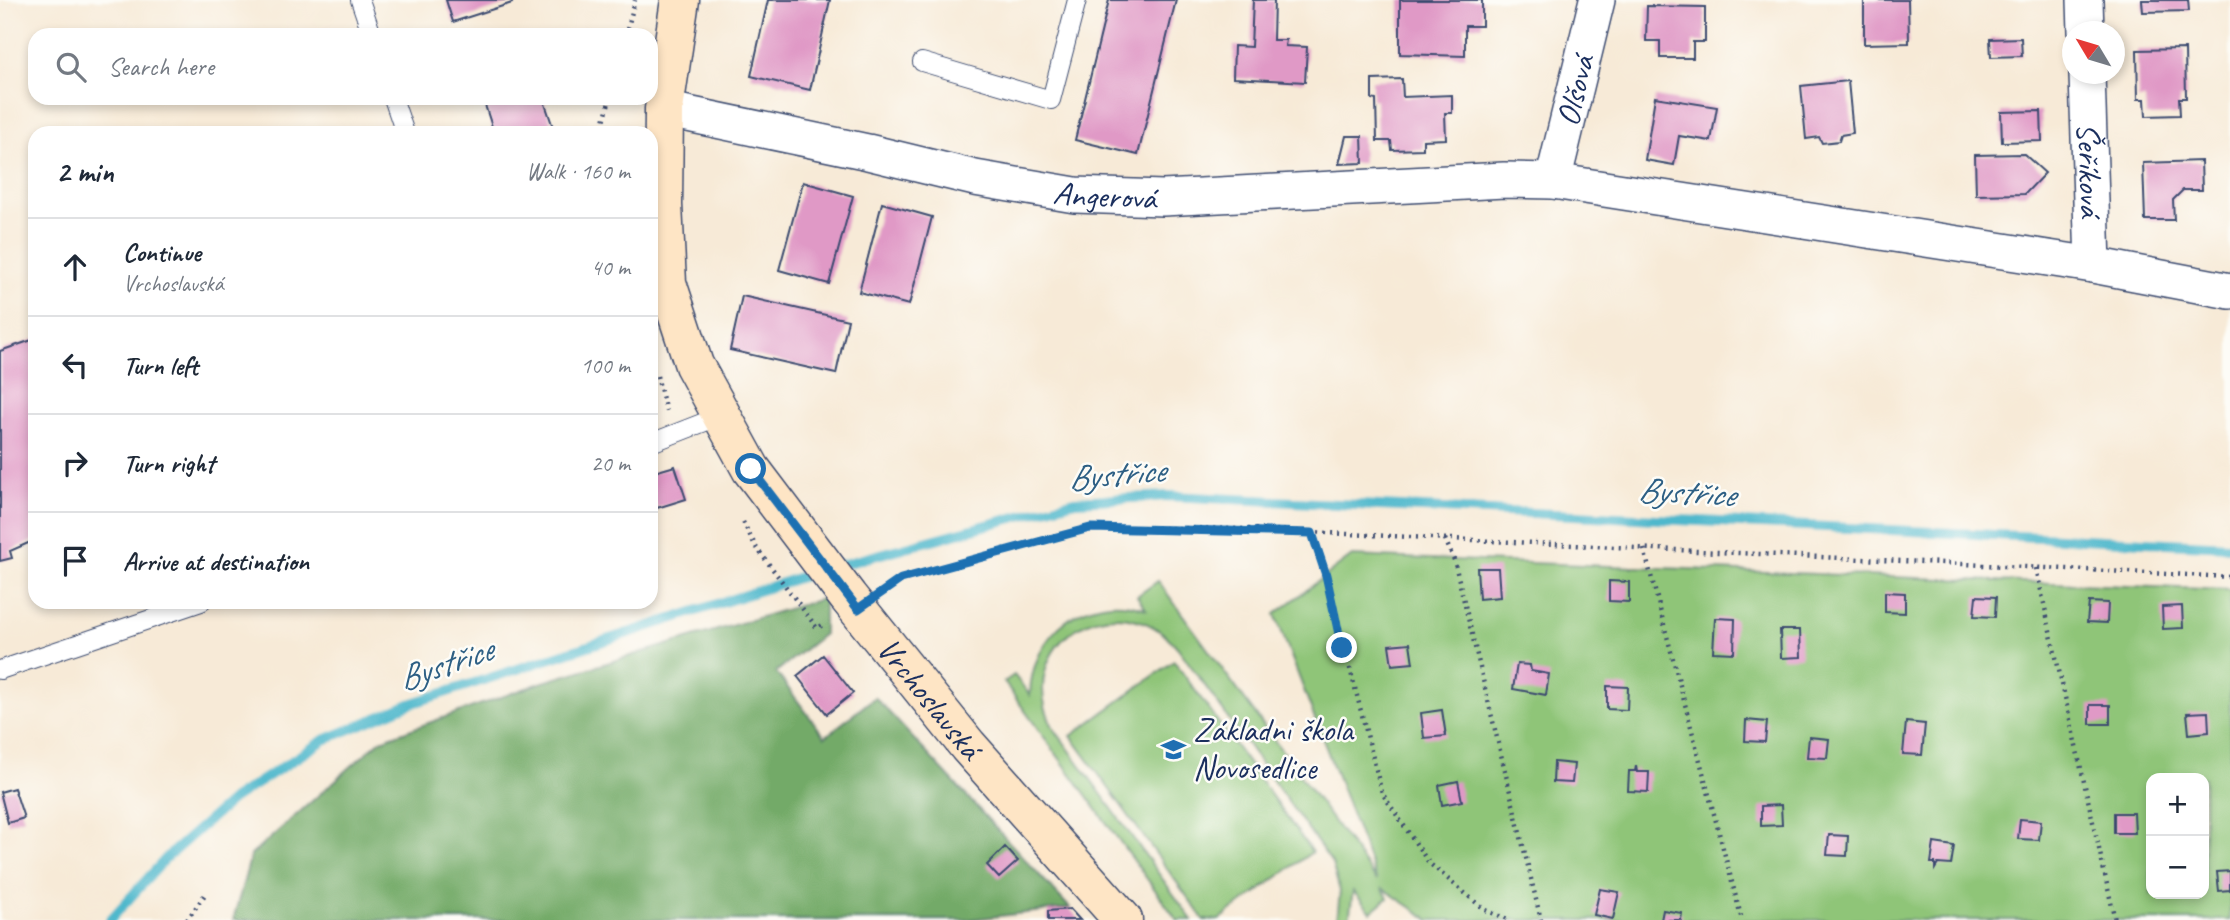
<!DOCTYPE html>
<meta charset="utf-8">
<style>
:root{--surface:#fff;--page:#f2f2f3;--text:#1f2937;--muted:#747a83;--line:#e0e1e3}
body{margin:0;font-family:Caveat,sans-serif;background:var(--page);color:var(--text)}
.controls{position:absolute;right:21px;bottom:21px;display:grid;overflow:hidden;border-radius:14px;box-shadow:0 4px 10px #0003}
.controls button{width:63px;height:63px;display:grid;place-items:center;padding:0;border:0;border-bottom:2px solid var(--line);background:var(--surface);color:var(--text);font:35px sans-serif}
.compass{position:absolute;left:2062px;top:21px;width:63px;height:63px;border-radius:50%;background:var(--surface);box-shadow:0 4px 10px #0003;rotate:308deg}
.stop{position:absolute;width:21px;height:21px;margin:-16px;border:5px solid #1f6fb2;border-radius:50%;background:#fff}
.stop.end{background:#1f6fb2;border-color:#fff;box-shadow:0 2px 7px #0008}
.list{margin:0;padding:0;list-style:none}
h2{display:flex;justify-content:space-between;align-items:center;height:91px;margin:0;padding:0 28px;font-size:30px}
h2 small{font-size:23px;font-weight:400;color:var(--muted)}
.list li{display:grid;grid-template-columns:46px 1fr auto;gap:21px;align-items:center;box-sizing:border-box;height:98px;padding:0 28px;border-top:2px solid var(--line)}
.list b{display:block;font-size:26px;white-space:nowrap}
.list p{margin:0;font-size:23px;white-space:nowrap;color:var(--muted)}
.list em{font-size:23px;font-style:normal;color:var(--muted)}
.icon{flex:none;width:38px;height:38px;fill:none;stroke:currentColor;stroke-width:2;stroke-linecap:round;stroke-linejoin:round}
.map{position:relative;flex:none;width:2230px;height:920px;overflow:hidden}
.search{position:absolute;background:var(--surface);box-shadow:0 4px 10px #0003;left:28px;top:28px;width:630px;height:77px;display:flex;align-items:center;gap:18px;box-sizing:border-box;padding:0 24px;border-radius:21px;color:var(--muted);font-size:26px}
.panel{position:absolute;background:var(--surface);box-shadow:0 4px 10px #0003;left:28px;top:126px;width:630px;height:483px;border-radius:21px}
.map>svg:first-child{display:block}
.green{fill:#8fc578;stroke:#557a6b;stroke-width:2;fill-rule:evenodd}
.forest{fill:#73aa68;stroke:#476c63;stroke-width:2}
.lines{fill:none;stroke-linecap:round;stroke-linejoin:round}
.stream{stroke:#4fb8cc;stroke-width:10}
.building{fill:#e099c6}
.lane-casing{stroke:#3c4b70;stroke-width:20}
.street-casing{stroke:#3c4b70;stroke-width:38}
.secondary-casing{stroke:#3c4b70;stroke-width:41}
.path{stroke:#3c4b70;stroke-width:4.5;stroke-dasharray:2 5;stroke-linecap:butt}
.lane{stroke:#fff;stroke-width:18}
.street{stroke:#fff;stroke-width:35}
.secondary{stroke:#fee5c5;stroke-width:38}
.route{stroke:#1f6fb2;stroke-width:9}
.labels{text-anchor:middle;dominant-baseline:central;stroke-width:5;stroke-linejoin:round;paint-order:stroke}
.street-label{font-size:33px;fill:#1b2f5e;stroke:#fdfcf7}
.poi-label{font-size:33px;fill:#1b2f5e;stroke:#fdfcf7;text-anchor:start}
.water-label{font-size:35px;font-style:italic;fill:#2d5f84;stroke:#fdfcf7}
</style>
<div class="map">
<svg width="2230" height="920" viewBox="0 0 2230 920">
<rect width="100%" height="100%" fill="#fdfcf7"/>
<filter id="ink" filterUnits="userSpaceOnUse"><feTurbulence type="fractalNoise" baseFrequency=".0143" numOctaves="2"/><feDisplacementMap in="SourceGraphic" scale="14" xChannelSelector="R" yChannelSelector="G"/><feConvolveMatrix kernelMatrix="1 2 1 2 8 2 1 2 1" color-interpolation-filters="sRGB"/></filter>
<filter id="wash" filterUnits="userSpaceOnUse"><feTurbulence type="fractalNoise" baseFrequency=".00686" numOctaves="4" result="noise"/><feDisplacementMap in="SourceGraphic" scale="28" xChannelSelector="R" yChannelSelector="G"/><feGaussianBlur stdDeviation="1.57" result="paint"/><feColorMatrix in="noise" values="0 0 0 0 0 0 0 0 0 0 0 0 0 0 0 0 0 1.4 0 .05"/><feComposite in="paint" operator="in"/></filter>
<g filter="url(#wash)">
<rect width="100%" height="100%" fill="#f7ead7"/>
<!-- green -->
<path class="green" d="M1352 556 2230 590V920H1430L1382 888 1388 898 1371 912 1353 891 1349 920H1337L1340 891 1332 863 1178 648C1117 575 1010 643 1053 727L1192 920H1177L1004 682 1014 675 1030 695C1031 634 1086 588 1146 609L1137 596 1158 581 1377 881 1275 614ZM2151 778H2204V894H2151Z
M1174 661 1312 852 1219 920H1204L1071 736Z"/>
<!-- forest -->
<path class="forest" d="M824 598V634L776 672 825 737 875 697 1070 908 965 920H233L251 855 381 740 543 682Z"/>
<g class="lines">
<!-- stream -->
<path class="stream" d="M837 566 1075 501 1168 496 2230 546
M110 920 168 856 233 799 324 740 410 704 819 571"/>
</g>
<g id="blocks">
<!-- building -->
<path class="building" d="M446 0H511L512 3 453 22Z
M768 0H830L810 90 751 76Z
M1109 0H1176L1138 155 1075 140Z
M1253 0H1274L1273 40H1286L1285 46 1307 47 1305 82 1233 78 1234 46 1251 47Z
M1400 0H1482V26H1465V56L1400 54Z
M1864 0H1908L1909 43 1864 44Z
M2142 0H2188L2189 11 2143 12Z
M1647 6 1705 7V42H1693V58H1660V41H1646Z
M2021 38 2022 56 1991 57 1990 39Z
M2185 49 2186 98H2179L2180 115 2146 116 2145 99H2138L2137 50Z
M1402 79 1403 97 1452 95V113H1445L1446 139 1423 140V149L1392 150 1391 141H1377L1376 100 1372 99V80Z
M1848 81 1853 133 1841 135 1839 141 1822 143 1819 137 1806 139 1801 86Z
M1655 97 1717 107 1711 141 1679 136 1674 165 1645 160Z
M506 98H543L555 133H494L485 105Z
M2041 111 2042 141 2002 142 2001 112Z
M1346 136H1362L1363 163 1339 164Z
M2024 154 2045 173 2025 194 1976 195 1975 155Z
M2201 161 2202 190H2183L2173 200 2174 220H2145L2143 163Z
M803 182 853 196 829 284 779 270Z
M882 203 932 217 909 305 859 292Z
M742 296 848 320 836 374 730 350Z
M35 339V540L10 551 12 558 0 561V351Z
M675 466 686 499 657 508 651 491V473Z
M1477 568H1498L1500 597 1479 599Z
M1609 581 1629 582V602L1609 601Z
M1885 592 1905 593V613L1885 612Z
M1976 596 1996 597 1995 617 1974 616Z
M2089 602 2108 603 2107 623 2087 622Z
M2182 606 2183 628 2163 629 2162 607Z
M1715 618 1735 619 1734 653 1713 652Z
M1780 630H1800L1801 657 1781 658Z
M1410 643 1413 663 1392 665 1389 645Z
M823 655 853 693 827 714 797 676Z
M1517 664 1530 665 1531 671 1549 674 1546 695 1513 689Z
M1607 686 1628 687 1627 710 1607 709Z
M2090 705H2110V724H2090Z
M1442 710 1446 736 1424 738 1421 713Z
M2208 712 2209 732 2189 734 2187 713Z
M1746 720 1767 722 1765 742 1745 741Z
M1906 722 1925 724 1922 755 1903 754Z
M1809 737 1829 739 1827 758 1807 757Z
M1554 762 1574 764 1572 783 1553 782Z
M1636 766 1637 772H1649L1648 792 1628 791 1629 771H1635Z
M1458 781 1462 801 1442 805 1439 785Z
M14 788 24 818 8 823 0 792Z
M1781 805 1782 825 1761 826V806Z
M2114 813H2134L2135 833H2114Z
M2020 819 2041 821 2039 840 2018 839Z
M1829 835 1848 836 1847 856 1827 855Z
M1934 843 1954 846 1951 865 1938 864 1935 869V863H1931Z
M1005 847 1018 861 999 878 987 865Z
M2230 871V890L2219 891 2217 872Z
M1600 889 1619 892 1613 919 1594 915Z
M1070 909 1080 920H1048V911Z
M1663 910 1682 913 1681 920H1661Z"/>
</g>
</g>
<g filter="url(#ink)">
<use href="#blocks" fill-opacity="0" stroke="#3c4b70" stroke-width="2"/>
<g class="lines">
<defs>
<path id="lane" d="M360 0 372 35
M922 62 1051 100 1077 0
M393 98 405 133
M651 443 720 416
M0 670 201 602"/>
<g id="street">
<path d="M2085 0 2086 32"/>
<path id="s1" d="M2087 74 2093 265"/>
<path id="s2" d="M664 109 868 152 975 178 1075 195 1163 198 1504 180 1553 181 2093 265 2230 291"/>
<path id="s3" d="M1553 181 1597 0"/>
</g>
<g id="secondary">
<path id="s4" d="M680 0 664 109 663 205 667 283 694 365 751 469 848 597 968 746 1123 920"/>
</g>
</defs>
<!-- lane casing -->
<use href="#lane" class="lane-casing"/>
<!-- street casing -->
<use href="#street" class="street-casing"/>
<!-- secondary casing -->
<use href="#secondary" class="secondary-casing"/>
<!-- path -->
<path class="path" d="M626 35 635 0
M601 133 610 98
M657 376 666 411
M743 522 756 547 817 628 825 624
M1312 533 1326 575 1382 793 1429 863 1485 910 1510 920
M1445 539 1454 560 1541 920
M1644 549 1742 920
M2036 568 2115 920
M887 589 902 579 1090 528 1246 529 2230 577
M187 920 206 893"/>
<!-- lane -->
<use href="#lane" class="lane"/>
<!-- street -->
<use href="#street" class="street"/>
<!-- secondary -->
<use href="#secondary" class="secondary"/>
</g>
</g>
<g class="lines" filter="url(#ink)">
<!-- route -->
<path class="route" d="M751 469 858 609 901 579 1090 528 1312 533 1326 575 1342 648"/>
</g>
<!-- icons -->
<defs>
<symbol id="school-bare" viewBox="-9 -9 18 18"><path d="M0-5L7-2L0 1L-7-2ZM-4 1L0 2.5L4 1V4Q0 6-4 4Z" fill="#1f6fb2" stroke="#fdfcf7" stroke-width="2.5" paint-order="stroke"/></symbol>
</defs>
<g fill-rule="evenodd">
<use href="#school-bare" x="1156" y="732" width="35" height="35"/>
</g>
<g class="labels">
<!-- street labels -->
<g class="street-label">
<text stroke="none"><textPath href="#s3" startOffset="93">Olšová</textPath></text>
<text stroke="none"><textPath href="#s1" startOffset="96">Šeříková</textPath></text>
<text stroke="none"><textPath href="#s2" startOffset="450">Angerová</textPath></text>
<text stroke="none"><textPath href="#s4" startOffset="780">Vrchoslavská</textPath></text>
</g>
<!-- poi labels -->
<g class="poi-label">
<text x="1193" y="730">Základni škola<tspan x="1193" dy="38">Novosedlice</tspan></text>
</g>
<!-- water labels -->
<g class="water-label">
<text transform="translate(1116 474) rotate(-5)">Bystřice</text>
<text transform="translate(1686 492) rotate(3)">Bystřice</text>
<text transform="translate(445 664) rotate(-19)">Bystřice</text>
</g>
</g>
</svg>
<div class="controls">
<button>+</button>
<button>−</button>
</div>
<svg class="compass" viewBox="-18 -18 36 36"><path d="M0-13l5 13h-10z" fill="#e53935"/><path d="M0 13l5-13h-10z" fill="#747a83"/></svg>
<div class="stop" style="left:751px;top:469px"></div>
<div class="stop end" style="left:1342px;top:648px"></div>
<div class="search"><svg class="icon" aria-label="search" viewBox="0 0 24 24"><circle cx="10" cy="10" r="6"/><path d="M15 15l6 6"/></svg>Search here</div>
<section class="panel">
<h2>2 min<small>Walk · 160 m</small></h2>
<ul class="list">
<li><svg class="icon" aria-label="ahead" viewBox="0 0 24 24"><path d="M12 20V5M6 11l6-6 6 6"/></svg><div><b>Continue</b><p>Vrchoslavská</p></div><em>40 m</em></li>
<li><svg class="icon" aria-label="left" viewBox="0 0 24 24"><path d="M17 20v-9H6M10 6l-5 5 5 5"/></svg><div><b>Turn left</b></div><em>100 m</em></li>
<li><svg class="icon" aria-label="right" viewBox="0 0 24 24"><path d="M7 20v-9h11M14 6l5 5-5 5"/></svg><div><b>Turn right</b></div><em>20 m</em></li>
<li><svg class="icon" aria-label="arrive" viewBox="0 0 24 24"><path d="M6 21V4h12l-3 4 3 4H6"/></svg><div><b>Arrive at destination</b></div></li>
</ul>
</section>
</div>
